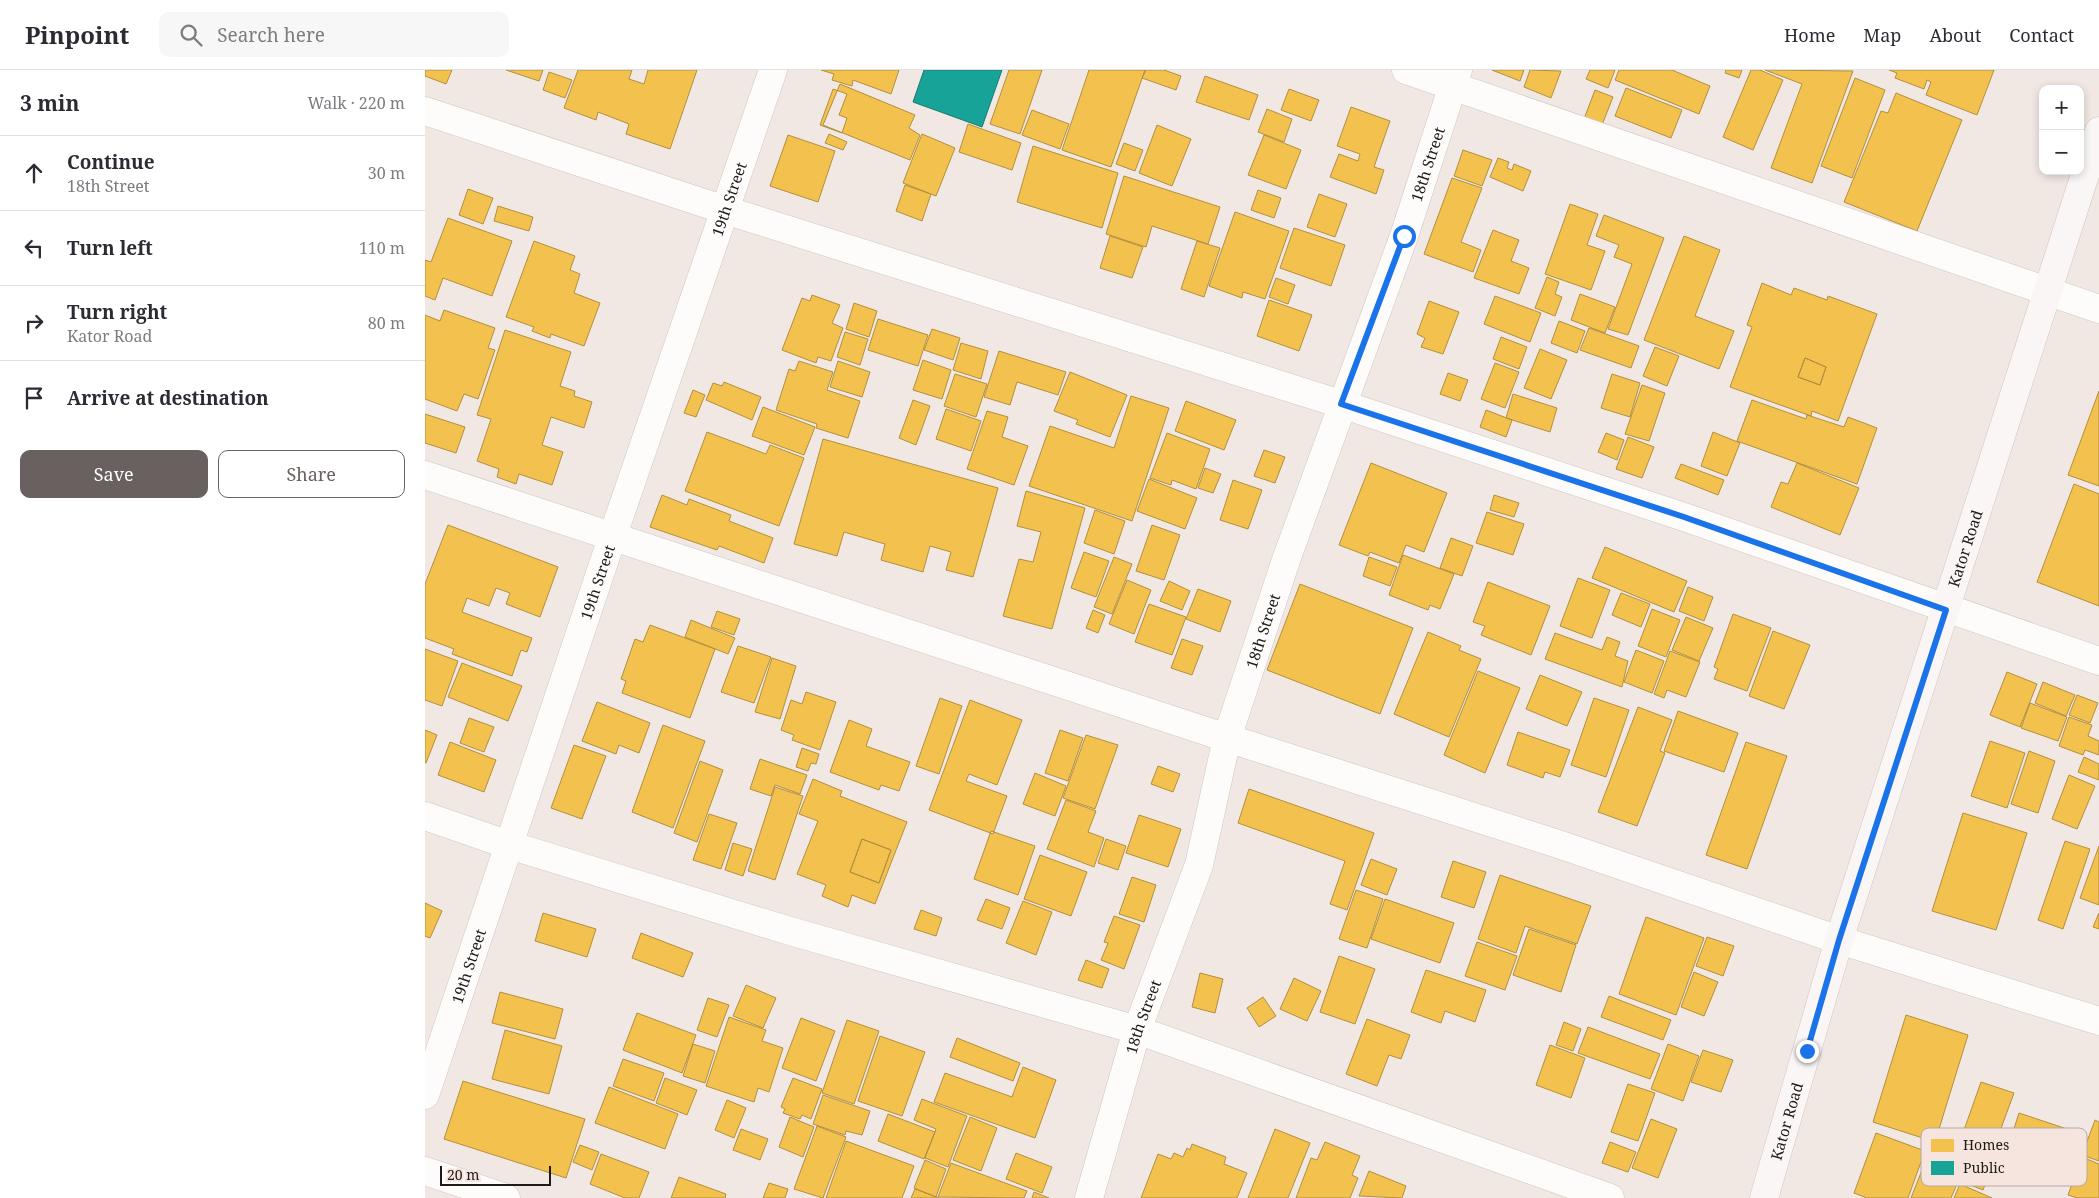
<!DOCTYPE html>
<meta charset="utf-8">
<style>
:root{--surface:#fff;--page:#f7f7f7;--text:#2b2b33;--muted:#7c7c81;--line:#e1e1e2;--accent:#68615f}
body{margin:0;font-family:"Noto Serif",serif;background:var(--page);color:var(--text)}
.controls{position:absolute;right:15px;top:15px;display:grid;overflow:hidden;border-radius:10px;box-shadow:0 2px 8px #0003}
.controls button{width:45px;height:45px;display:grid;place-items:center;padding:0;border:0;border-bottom:1px solid var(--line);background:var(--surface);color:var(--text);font:25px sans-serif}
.scale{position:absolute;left:15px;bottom:12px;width:111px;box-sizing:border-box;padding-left:5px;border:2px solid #1f1917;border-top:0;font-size:14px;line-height:18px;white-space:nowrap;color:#1f1917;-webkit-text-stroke:4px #f6e5df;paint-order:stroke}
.stop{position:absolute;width:15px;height:15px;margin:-11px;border:4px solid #1a73e8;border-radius:50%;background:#fff}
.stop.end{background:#1a73e8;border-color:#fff;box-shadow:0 1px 5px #0008}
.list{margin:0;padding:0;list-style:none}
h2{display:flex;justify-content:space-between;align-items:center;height:65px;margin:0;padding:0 20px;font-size:21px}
h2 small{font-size:16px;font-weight:400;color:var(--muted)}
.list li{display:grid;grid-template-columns:32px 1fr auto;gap:15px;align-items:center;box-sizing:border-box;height:75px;padding:0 20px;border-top:1px solid var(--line)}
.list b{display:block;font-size:19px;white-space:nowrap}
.list p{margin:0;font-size:16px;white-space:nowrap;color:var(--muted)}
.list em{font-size:16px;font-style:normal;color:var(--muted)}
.actions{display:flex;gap:10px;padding:15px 20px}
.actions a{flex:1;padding:11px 0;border:1px solid var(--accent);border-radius:10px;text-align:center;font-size:18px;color:var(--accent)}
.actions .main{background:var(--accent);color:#fff}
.icon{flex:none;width:28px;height:28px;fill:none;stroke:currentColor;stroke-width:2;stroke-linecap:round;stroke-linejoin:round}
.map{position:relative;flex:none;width:1674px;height:1128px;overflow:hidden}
header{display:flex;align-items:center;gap:30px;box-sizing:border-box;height:70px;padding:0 25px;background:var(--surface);border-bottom:1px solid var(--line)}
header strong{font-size:24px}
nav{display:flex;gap:28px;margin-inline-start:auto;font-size:18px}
.search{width:350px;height:45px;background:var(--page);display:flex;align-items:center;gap:12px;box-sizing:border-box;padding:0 18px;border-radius:10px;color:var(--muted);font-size:19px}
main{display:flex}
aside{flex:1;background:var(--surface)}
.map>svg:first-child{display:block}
.homes{fill:#f2c14e;stroke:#b38f3e;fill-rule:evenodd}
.public{fill:#17a398;stroke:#197a71}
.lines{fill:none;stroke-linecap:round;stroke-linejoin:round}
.street-casing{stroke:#cdc6c3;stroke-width:29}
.secondary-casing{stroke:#cdc6c3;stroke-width:29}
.street{stroke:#fdfcfb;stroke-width:28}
.secondary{stroke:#faf6f5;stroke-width:28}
.route{stroke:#1a73e8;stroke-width:6}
.labels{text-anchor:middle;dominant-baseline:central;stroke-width:5;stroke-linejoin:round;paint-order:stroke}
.street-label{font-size:15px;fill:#1f1917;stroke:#f6e5df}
.key{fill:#f6e5df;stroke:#b6a8a3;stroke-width:1}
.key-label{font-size:14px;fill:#1f1917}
</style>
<header>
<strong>Pinpoint</strong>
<div class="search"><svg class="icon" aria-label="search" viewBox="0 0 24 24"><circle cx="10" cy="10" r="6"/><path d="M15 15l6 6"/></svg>Search here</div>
<nav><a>Home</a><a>Map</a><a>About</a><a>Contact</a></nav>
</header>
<main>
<aside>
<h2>3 min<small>Walk · 220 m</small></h2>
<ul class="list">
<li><svg class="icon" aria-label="ahead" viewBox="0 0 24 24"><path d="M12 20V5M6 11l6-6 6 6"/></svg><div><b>Continue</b><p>18th Street</p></div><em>30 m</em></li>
<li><svg class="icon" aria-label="left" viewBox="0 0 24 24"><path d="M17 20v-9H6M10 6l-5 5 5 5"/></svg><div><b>Turn left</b></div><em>110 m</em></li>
<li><svg class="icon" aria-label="right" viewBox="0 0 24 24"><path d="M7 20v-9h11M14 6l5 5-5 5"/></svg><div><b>Turn right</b><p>Kator Road</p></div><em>80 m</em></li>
<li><svg class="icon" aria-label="arrive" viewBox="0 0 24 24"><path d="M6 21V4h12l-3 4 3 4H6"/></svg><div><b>Arrive at destination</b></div></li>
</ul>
<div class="actions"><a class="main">Save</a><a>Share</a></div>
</aside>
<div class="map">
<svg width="1674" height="1128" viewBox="0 0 1674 1128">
<rect width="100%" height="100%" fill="#f1e8e4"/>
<!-- homes -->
<path class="homes" d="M0 0H27L21 14 0 6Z
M81 0H118L114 11Z
M153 0H207L204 9 219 14 223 0H272L245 79 201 64 204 54 173 42 171 50 139 38Z
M396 0H474L466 24 428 10 427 16 407 10 409 4Z
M584 0H617L595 64 565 54Z
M664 0H720L686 97 637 80Z
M721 0H739L756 6 751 20 717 8Z
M1067 0H1099L1095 11Z
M1105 0 1136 1 1126 28 1099 17Z
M1165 0H1190L1183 18 1161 9Z
M1194 0H1247L1285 16 1274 44 1190 10Z
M1301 0H1317L1314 8 1300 3Z
M1326 0H1335L1358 10 1328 80 1298 67Z
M1340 0 1428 1 1387 113 1346 98 1377 14Z
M1464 0H1569L1552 45 1501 25 1506 12 1502 10 1499 19 1470 8 1472 3Z
M124 2 147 10 140 28 118 20Z
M780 6 833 25 824 50 771 32Z
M1430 8 1460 20 1427 108 1396 96Z
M415 14 490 45 484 58 495 65 485 90 398 55Z
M1201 18 1257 40 1246 68 1190 46Z
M408 19 422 24 414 45 422 48 417 63 395 55Z
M864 19 894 30 886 51 856 40Z
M1170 20 1188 27 1177 55 1159 49Z
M1471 23 1537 50 1492 161 1419 132 1456 41 1463 43Z
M926 37 965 51 949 97 959 100 951 124 905 107 914 84 933 91 935 84 912 76Z
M842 39 867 49 859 72 833 62Z
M607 40 644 54 635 79 597 65Z
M543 54 596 73 587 100 534 82Z
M732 55 766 69 747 116 714 103Z
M404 64 422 72 418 80 400 73Z
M497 64 530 78 511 126 478 113Z
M363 65 410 81 393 132 345 116Z
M839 65 876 80 861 119 823 105Z
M699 73 718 80 710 101 691 94Z
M608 76 693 103 677 158 592 132Z
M1038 80 1067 90 1057 116 1029 106Z
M1073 88 1084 92 1082 98 1087 100 1089 94 1106 101 1098 121 1065 107Z
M699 106 795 137 783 174 727 156 721 177 681 164Z
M1027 108 1057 118 1036 172 1056 180 1048 202 999 184Z
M480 115 506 124 497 151 471 141Z
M43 119 68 128 58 154 34 145Z
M833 120 856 128 849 148 826 140Z
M894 124 922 134 910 167 882 157Z
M1145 134 1173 144 1162 175 1180 181 1166 220 1120 204Z
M73 136 108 147 104 161 69 151Z
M810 142 864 161 840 229 818 222 817 228 784 216Z
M1179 145 1239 168 1203 265 1183 259 1207 194 1189 187 1194 175 1171 166Z
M23 148 87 171 67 226 18 208 10 230 0 226V190L6 192Z
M869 158 920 175 906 216 855 198Z
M1068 160 1094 170 1086 191 1104 198 1094 224 1049 208Z
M685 166 718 177 707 208 675 198Z
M1259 166 1295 180 1270 246 1309 261 1294 299 1219 270Z
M109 171 150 186 145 200 155 204 149 223 175 233 159 276 126 264 125 268 107 261 109 257 81 247Z
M772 171 795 178 779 227 756 219Z
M1122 207 1134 212 1130 224 1137 227 1130 246 1110 238Z
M851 208 870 215 863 234 844 227Z
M1337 213 1366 225 1369 218 1402 230 1403 226 1452 244 1413 351 1387 341 1386 346 1305 317 1327 257 1322 255ZM1380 288 1401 297 1395 315 1373 307Z
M1155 224 1190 237 1180 263 1146 250Z
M387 225 415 235 407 253 418 258 406 291 393 287 391 293 357 280 377 228 385 231Z
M1070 226 1116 243 1105 272 1059 254Z
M844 230 887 245 874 281 832 266Z
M1004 231 1034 242 1018 284 996 277 1000 268 992 264Z
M429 233 452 241 444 267 421 259Z
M19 240 70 258 63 278 70 280 53 329 39 324 32 341 0 329V245L15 251Z
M453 249 503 265 493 296 443 280Z
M1134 251 1160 261 1152 283 1126 273Z
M1164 258 1214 276 1206 298 1155 280Z
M507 259 535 268 528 290 499 280Z
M80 260 146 282 135 316 150 321 149 326 167 332 159 358 126 347 117 375 138 382 127 415 94 404 91 414 72 407 74 399 52 391 66 349 52 345Z
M420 262 443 269 435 295 412 287Z
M1076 267 1102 277 1094 299 1068 289Z
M536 273 563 281 556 309 528 300Z
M1230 277 1254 286 1242 316 1218 306Z
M1115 279 1142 290 1126 329 1099 318Z
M574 281 641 302 633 325 592 312 585 335 559 327Z
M1380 288 1401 297 1395 315 1373 307Z
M498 290 526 300 517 329 488 320Z
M374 291 408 302 402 320 435 331 423 368 391 358 392 354 351 340 364 299 370 301Z
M413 291 445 302 437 327 405 317Z
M1070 293 1094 302 1080 338 1056 329Z
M645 302 702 325 685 367 651 354 653 350 629 341Z
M1023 303 1043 310 1035 331 1015 324Z
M530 304 562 314 551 347 519 336Z
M1187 304 1215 313 1205 347 1176 338Z
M299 312 336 327 327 350 281 330 288 313 297 316Z
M1217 315 1240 323 1224 371 1200 364Z
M268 320 280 325 271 347 259 343Z
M1674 321V416L1643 405Z
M1088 324 1132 338 1125 362 1081 348Z
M706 326 744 338 707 451 604 416 625 356 689 378Z
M488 330 505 336 491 375 474 368Z
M1327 330 1381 349 1382 345 1419 357 1423 347 1452 358 1432 414 1312 371Z
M761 331 811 350 799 380 750 361Z
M338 337 390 357 379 385 327 366Z
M521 339 556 351 546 381 511 369Z
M1061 340 1087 350 1081 367 1055 357Z
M562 341 583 347 577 367 603 376 589 415 542 399Z
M0 344 40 357 31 383 0 373Z
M282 362 341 384 345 375 379 388 354 456 260 421Z
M1288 362 1315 373 1302 406 1276 396Z
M742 363 785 379 771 419 747 410 746 415 725 408Z
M1181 363 1199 370 1192 390 1173 382Z
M1203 367 1229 377 1217 408 1191 399Z
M398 369 573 418 548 507 521 500 526 482 505 476 498 502 456 490 460 474 419 462 412 486 369 474Z
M839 380 860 387 850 413 829 406Z
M946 393 1022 423 999 482 981 475 974 493 945 482 943 486 914 475Z
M1372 393 1434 418 1415 465 1346 437 1356 412 1363 414Z
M1256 394 1299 410 1293 425 1250 408Z
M780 398 796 404 788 423 773 418Z
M724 409 772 428 760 459 712 441Z
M808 410 837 420 823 459 795 450Z
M1649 414 1674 424V536L1612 512Z
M601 421 660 438 627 559 578 546 594 489 608 492 616 462 592 456Z
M237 425 262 435 264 429 306 445 304 451 348 468 339 493 294 476 292 480 225 457Z
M1069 425 1094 433 1089 447 1065 440Z
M670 440 700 451 689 484 659 473Z
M1062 442 1099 454 1088 485 1051 473Z
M23 455 133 497 115 547 81 534 85 523 71 518 64 536 42 528 37 542 107 568 102 582 96 580 87 606 27 584 29 579 0 568V514Z
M727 455 755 465 739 510 711 501Z
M1026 468 1048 476 1037 506 1015 498Z
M1180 477 1262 511 1249 542 1167 508Z
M659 482 684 491 671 527 646 518Z
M978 485 1029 504 1015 539 1005 535 1003 540 964 525Z
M689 487 707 494 687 544 669 537Z
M944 487 972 497 965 516 938 506Z
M1153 508 1185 520 1167 568 1135 556Z
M702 510 726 520 709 564 684 554Z
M744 511 765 521 757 540 735 531Z
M1063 512 1125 536 1106 585 1056 565 1060 556 1048 552Z
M875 514 988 558 955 644 842 600Z
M1263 517 1288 527 1279 551 1254 541Z
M773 519 806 531 795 562 761 549Z
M1196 523 1225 534 1216 557 1187 545Z
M724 534 761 547 747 585 710 572Z
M1227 539 1255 550 1241 587 1213 576Z
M668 540 680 545 673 563 661 558Z
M292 541 315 549 309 565 286 557Z
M1308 544 1346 558 1322 621 1289 609 1293 599 1289 597Z
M1261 547 1288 558 1274 591 1247 580Z
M266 550 310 568 303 584 260 567Z
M225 555 290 579 265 648 197 623 201 611 196 609 210 569 218 572Z
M1348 561 1385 575 1359 639 1324 626Z
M1003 562 1036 576 1034 580 1056 589 1024 667 969 644Z
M1130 563 1177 580 1182 567 1195 572 1190 586 1203 591 1197 617 1120 589Z
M757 569 778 576 767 605 746 598Z
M313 576 346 587 329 633 296 622Z
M0 579 33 591 17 636 0 630Z
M1211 580 1239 591 1227 623 1199 612Z
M1245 581 1275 592 1261 627 1242 620 1239 628 1229 624Z
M347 588 371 596 355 649 330 642Z
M37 593 97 616 83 651 23 627Z
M1053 601 1095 618 1060 703 1019 685Z
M1582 602 1612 614 1595 657 1565 645Z
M1115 605 1157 622 1142 656 1101 639Z
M1618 612 1650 625 1641 646 1610 633Z
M381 622 411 632 395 680 367 670 369 665 356 660 366 630 377 634Z
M1652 625 1673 633 1665 653 1644 645Z
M515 628 537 636 514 704 491 696Z
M1169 628 1204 640 1181 707 1146 695Z
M545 630 597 650 572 715 544 704 541 711 582 726 568 764 504 740Z
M172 632 225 653 214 683 194 675 191 684 157 671Z
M1605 633 1642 647 1633 671 1596 658Z
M1213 637 1247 650 1235 681 1240 683 1212 756 1173 742Z
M1253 641 1313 663 1299 702 1239 681Z
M1644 647 1667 655 1663 666 1674 671V685L1660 680 1658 685 1634 676Z
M44 648 69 657 59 682 35 673Z
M424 650 447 659 441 676 485 692 474 721 456 715 454 720 405 702Z
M238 655 280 671 248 758 207 742Z
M0 660 12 665 1 693H0Z
M635 660 658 668 643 711 620 703Z
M1093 662 1145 680 1135 707 1120 702 1118 708 1082 695Z
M661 665 693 675 670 739 638 728Z
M1565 671 1600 683 1582 738 1546 726Z
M25 672 71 690 59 722 13 705Z
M1321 672 1362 686 1322 799 1281 785Z
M149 675 181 686 157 749 126 738Z
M377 678 394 684 391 694 386 693 383 701 371 697Z
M1604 681 1630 691 1613 743 1586 734Z
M1659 687 1674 694V710L1653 702Z
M335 689 382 705 375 724 350 715 346 726 325 719Z
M275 691 298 700 272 772 249 763Z
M733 696 755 704 748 722 726 714Z
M610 703 641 716 630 746 598 734Z
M1644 705 1670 716 1652 759 1627 749Z
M388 709 417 721 415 726 482 752 450 834 427 825 423 837 397 826 401 815 372 804 393 751 374 744ZM437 769 466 780 454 813 425 802Z
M350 717 378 726 350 810 323 801Z
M824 719 949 763 922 840 905 834 920 791 813 753Z
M641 730 671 741 663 762 679 768 669 797 622 779Z
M1538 743 1602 763 1571 860 1507 841Z
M284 744 312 753 296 799 268 790Z
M714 745 756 759 743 797 701 783Z
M566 761 610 776 593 825 549 809Z
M437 769 466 780 454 813 425 802Z
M681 769 701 776 693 800 673 793Z
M1640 771 1665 779 1638 859 1613 850Z
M308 773 327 779 318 806 300 800Z
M1674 776V835L1655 828Z
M615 785 662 802 646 846 599 829Z
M946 789 972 799 962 825 936 815Z
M1028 791 1061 802 1049 838 1016 827Z
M1075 805 1166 836 1152 874 1100 856 1091 883 1053 869Z
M707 807 731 815 719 852 694 844Z
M931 820 958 829 942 878 914 869Z
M561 829 585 838 577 859 552 850Z
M960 829 1029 853 1015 893 946 869Z
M598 831 627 842 611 885 581 873Z
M0 833 17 841 5 868 0 866Z
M496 840 517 848 511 866 489 859Z
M118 843 171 859 162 887 110 871Z
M1674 843V859L1668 857Z
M689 846 715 855 699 899 676 890 683 873 679 872Z
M1221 847 1279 868 1251 945 1194 924Z
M1104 859 1151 875 1136 922 1088 905Z
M216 863 268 883 258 907 207 888Z
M1282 867 1309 876 1298 906 1271 896Z
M1052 872 1092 886 1080 920 1040 906Z
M914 886 950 899 930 954 895 942Z
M661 890 684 899 677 918 653 910Z
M1001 900 1061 920 1050 952 1020 941 1016 953 986 942Z
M1269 902 1293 912 1279 946 1256 937Z
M775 903 798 909 790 943 767 937Z
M869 908 896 921 882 951 855 939Z
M321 915 351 928 338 958 308 946Z
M75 922 138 939 130 969 67 953Z
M1184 926 1246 950 1238 970 1176 947Z
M838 927 851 946 834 957 822 938Z
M283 928 304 935 292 967 272 960Z
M212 943 271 965 257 1003 198 980Z
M1481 945 1543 965 1510 1072 1448 1052Z
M304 947 341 960 337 971 358 978 344 1022 333 1018 329 1032 281 1016Z
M376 948 410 961 391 1011 357 998Z
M942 949 985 965 976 989 964 985 952 1016 921 1004Z
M422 950 454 961 429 1034 397 1023Z
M1139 952 1156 959 1148 981 1131 975Z
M1163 957 1235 984 1225 1009 1153 983Z
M80 960 137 976 124 1024 67 1009Z
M455 966 500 982 477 1046 433 1031Z
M532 968 595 993 588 1011 525 987Z
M268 974 290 981 280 1013 258 1006Z
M1243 974 1274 986 1258 1031 1226 1019Z
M1125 975 1160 988 1146 1028 1111 1015Z
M1278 980 1308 990 1296 1022 1266 1012Z
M198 989 239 1003 229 1031 188 1016Z
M598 997 631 1010 610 1068 509 1032 520 1003 587 1027Z
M240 1008 272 1020 262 1045 231 1033Z
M368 1008 397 1019 386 1049 377 1045 375 1049 358 1043 360 1039 356 1037Z
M38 1011 160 1049 141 1108 19 1069Z
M1556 1012 1589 1023 1571 1072 1539 1060Z
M1203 1014 1230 1023 1213 1071 1186 1062Z
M184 1017 253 1044 240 1079 170 1053Z
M398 1025 445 1041 437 1065 421 1061 420 1065 388 1054Z
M497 1029 542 1046 523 1097 500 1088 511 1059 489 1050Z
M302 1030 321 1038 309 1068 290 1060Z
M1594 1043 1645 1060 1627 1113 1577 1096Z
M463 1044 510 1062 499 1089 453 1071Z
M365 1047 389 1057 378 1087 354 1077Z
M545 1047 572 1058 556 1101 528 1090Z
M1226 1049 1252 1059 1233 1108 1207 1098Z
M1670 1050 1674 1052V1091L1657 1085Z
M392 1056 421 1067 398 1128 369 1119Z
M316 1059 343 1069 335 1090 308 1080Z
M850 1059 885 1073 863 1128H823Z
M1451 1063 1500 1081 1483 1128H1442L1429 1123Z
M421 1071 489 1096 477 1128H401Z
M900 1072 935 1086 927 1105 933 1108 925 1128H871L886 1088 892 1090Z
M1185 1072 1211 1082 1203 1102 1177 1093Z
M767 1074 801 1087 799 1094 822 1103 812 1128H716L733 1084 746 1089 749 1083 758 1087 762 1078 765 1080Z
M1510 1074 1567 1097 1558 1120 1500 1097Z
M155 1075 174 1082 167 1100 148 1092Z
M591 1083 627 1097 617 1123 581 1109Z
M176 1084 224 1102 214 1128H200L165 1114Z
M1657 1087 1674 1094V1128H1652L1643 1125Z
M500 1090 521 1099 511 1127 489 1118Z
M526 1093 602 1121 599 1128 513 1127Z
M1497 1100 1532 1114 1526 1128H1486Z
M944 1101 981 1116 977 1128 934 1126Z
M254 1107 301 1124 300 1128H246Z
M344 1113 363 1119 360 1128H338Z
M1535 1114 1567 1128H1529Z
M490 1119 514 1128H486Z
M609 1122 624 1128H607Z"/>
<!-- public -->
<path class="public" d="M499 0H577L557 57 488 32Z"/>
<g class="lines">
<defs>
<g id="street">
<path d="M981 0 1674 239"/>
<path d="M0 41 300 140 916 334 1259 447 1674 591"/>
<path d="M0 405 802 668 1133 774 1414 870 1674 951"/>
<path d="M0 746 84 775 365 861 712 960 1185 1128"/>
<path id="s1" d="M0 1025 187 468 348 0"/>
<path d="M0 1101 81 1128"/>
<path id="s2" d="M664 1128 712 960 774 795 802 668 861 490 979 166 1033 0"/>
</g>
<g id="secondary">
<path id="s3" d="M1339 1128 1414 870 1674 61"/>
</g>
</defs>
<!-- street casing -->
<use href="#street" class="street-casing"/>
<!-- secondary casing -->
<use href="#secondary" class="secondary-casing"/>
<!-- street -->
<use href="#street" class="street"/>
<!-- secondary -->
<use href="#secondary" class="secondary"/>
</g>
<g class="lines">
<!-- route -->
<path class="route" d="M979 166 916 334 1259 447 1521 540 1414 870 1382 981"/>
</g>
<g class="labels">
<!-- street labels -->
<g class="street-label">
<text stroke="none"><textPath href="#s2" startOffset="1089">18th Street</textPath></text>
<text stroke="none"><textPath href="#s1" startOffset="946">19th Street</textPath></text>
<text stroke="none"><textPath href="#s3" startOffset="680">Kator Road</textPath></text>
<text stroke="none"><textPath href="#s1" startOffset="541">19th Street</textPath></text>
<text stroke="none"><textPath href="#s2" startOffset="594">18th Street</textPath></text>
<text stroke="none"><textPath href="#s1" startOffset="136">19th Street</textPath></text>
<text stroke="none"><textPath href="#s2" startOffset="189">18th Street</textPath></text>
<text stroke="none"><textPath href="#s3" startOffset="80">Kator Road</textPath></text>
</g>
</g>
<!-- legend -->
<rect x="1496" y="1058" width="166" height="58" rx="8" class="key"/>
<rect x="1506" y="1069" width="23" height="13" fill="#f2c14e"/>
<rect x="1506" y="1091" width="23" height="14" fill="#17a398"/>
<g class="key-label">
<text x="1538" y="1080">Homes</text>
<text x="1538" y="1103">Public</text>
</g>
</svg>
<div class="controls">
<button>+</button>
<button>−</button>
</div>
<div class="scale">20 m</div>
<div class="stop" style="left:979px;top:166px"></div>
<div class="stop end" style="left:1382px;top:981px"></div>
</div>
</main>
